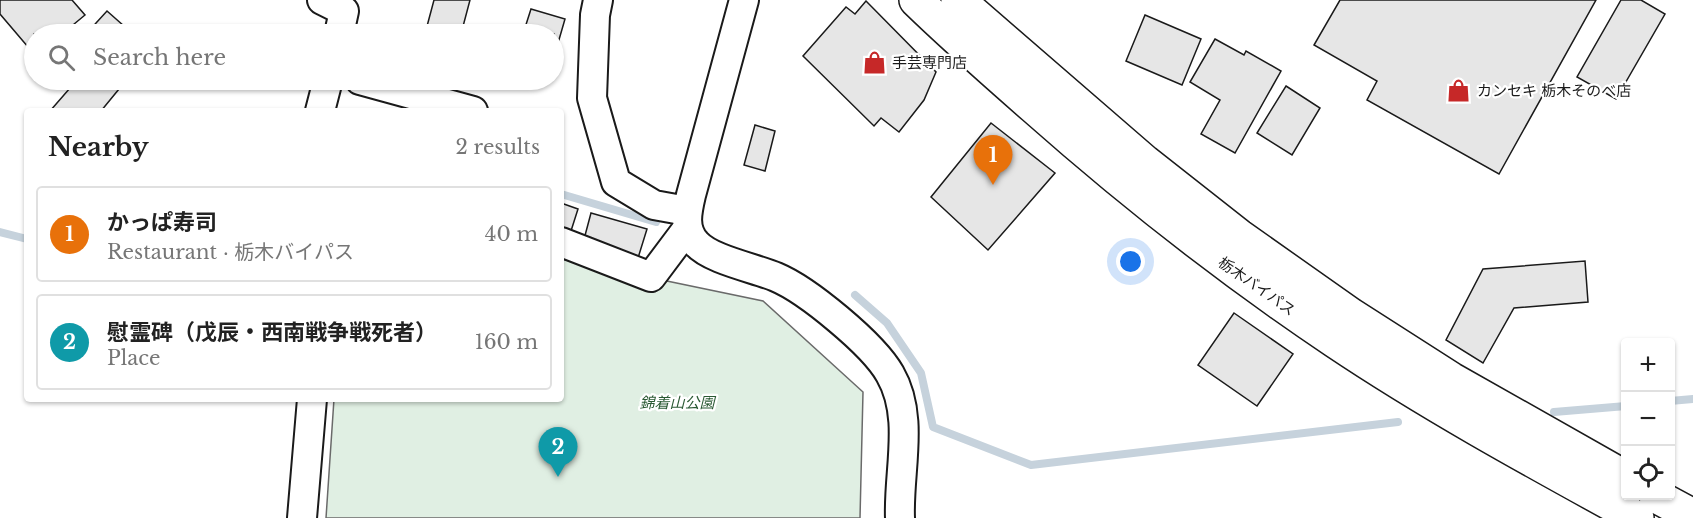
<!DOCTYPE html>
<meta charset="utf-8">
<style>
:root{--surface:#fff;--page:#f6f6f6;--text:#222;--muted:#767676;--line:#e0e0e0;--accent:#c62828}
body{margin:0;font-family:"Libre Baskerville","Noto Sans JP",serif;background:var(--page);color:var(--text)}
.controls{position:absolute;right:18px;bottom:18px;display:grid;overflow:hidden;border-radius:6px;box-shadow:0 2px 4px #0004}
.controls button{width:54px;height:54px;display:grid;place-items:center;padding:0;border:0;border-bottom:2px solid var(--line);background:var(--surface);color:var(--text);font:30px sans-serif}
.you{position:absolute;left:1131px;top:262px;width:21px;height:21px;margin:-15px;border:4px solid #fff;border-radius:50%;background:#1a73e8;box-shadow:0 0 0 9px #1a73e833}
.badge{display:grid;place-items:center;width:39px;height:39px;border-radius:50%;background:var(--accent);color:#fff;font-size:20px;font-weight:700}
.pin{position:absolute;translate:-50% -50px;filter:drop-shadow(0 2px 3px #0008)}
.pin::after{content:'';position:absolute;top:32px;width:21px;height:18px;background:inherit;clip-path:polygon(0 0,100% 0,50% 100%)}
.list{margin:0;padding:0;list-style:none}
h2{display:flex;justify-content:space-between;align-items:center;height:78px;margin:0;padding:0 24px;font-size:26px}
h2 small{font-size:20px;font-weight:400;color:var(--muted)}
.list li{display:grid;grid-template-columns:39px 1fr auto;gap:18px;align-items:center;box-sizing:border-box;height:96px;margin:0 12px 12px;padding:0 12px;border:2px solid var(--line);border-radius:6px}
.list b{display:block;font-size:22px;white-space:nowrap}
.list p{margin:0;font-size:20px;white-space:nowrap;color:var(--muted)}
.list em{font-size:20px;font-style:normal;color:var(--muted)}
.icon{flex:none;width:33px;height:33px;fill:none;stroke:currentColor;stroke-width:2;stroke-linecap:round;stroke-linejoin:round}
.map{position:relative;flex:none;width:1693px;height:518px;overflow:hidden}
.search{position:absolute;background:var(--surface);box-shadow:0 2px 4px #0004;left:24px;top:24px;width:540px;height:66px;display:flex;align-items:center;gap:15px;box-sizing:border-box;padding:0 21px;border-radius:33px;color:var(--muted);font-size:22px}
.panel{position:absolute;background:var(--surface);box-shadow:0 2px 4px #0004;left:24px;top:108px;width:540px;height:294px;border-radius:6px}
.map>svg:first-child{display:block}
.green{fill:#e0efe3;stroke:#6a6a6a;stroke-width:1.5}
.lines{fill:none;stroke-linecap:round;stroke-linejoin:round}
.stream{stroke:#c6d2dc;stroke-width:8}
.building{fill:#e6e6e6;stroke:#1a1a1a;stroke-width:1.5}
.minor-casing{stroke:#1a1a1a;stroke-width:32}
.major-casing{stroke:#1a1a1a;stroke-width:36}
.minor{stroke:#fff;stroke-width:28}
.major{stroke:#fff;stroke-width:33}
.labels{text-anchor:middle;dominant-baseline:central;stroke-width:4.5;stroke-linejoin:round;paint-order:stroke}
.poi-label{font-size:15px;fill:#1a1a1a;stroke:#fff;text-anchor:start}
.street-label{font-size:15px;fill:#1a1a1a;stroke:#fff}
.park-label{font-size:15px;font-style:italic;fill:#2b5a34;stroke:#fff}
</style>
<div class="map">
<svg width="1693" height="518" viewBox="0 0 1693 518">
<rect width="100%" height="100%" fill="#fff"/>
<!-- green -->
<path class="green" d="M561 259 763 301 863 392 860 518H326L334 399H561Z"/>
<g class="lines">
<!-- stream -->
<path class="stream" d="M561 194 656 222
M0 232 27 239
M855 295 887 323 921 373 933 427 1031 465 1398 422
M1670 401 1693 399
M1554 412 1626 406"/>
</g>
<!-- building -->
<path class="building" d="M0 0H72L85 15 62 34H34V54L0 14Z
M434 0H470L461 34H444L426 30Z
M1340 0H1596L1499 174 1367 100 1377 81 1314 45Z
M1621 0H1641L1665 14 1616 99 1577 77Z
M866 1 936 72 924 100 899 132 881 118 874 126 803 56 846 7 855 14Z
M531 9 565 19 554 57V34H523Z
M107 11 133 34H86Z
M1145 15 1201 39 1182 85 1126 61Z
M1215 39 1244 55 1246 51 1281 71 1235 153 1201 134 1220 100 1190 82Z
M77 80H109L119 89 101 111H50Z
M1286 86 1320 108 1292 155 1257 133Z
M991 123 1055 173 988 250 931 197Z
M755 125 775 131 765 171 744 165Z
M561 203 578 209 570 234 561 232Z
M591 213 647 229 638 258 583 243Z
M1585 261 1588 302 1514 308 1483 363 1446 340 1483 269Z
M1234 313 1293 354 1257 406 1198 365Z"/>
<g class="lines">
<defs>
<path id="minor" d="M322 0 344 11 339 34
M598 0 595 15 592 98 616 182 654 205 687 211
M744 0 691 195C687 212 683 229 696 243 711 260 755 268 776 277 807 290 873 344 890 374 915 417 898 471 900 518
M360 80 473 111
M320 111 328 80
M561 242 651 277 687 229
M302 518 312 399"/>
<path id="major" d="M916 0C954 37 994 72 1034 107 1130 192 1229 270 1335 341 1432 406 1535 462 1637 518
M958 0 1145 162 1239 236 1351 315 1451 379 1626 478
M1656 496 1693 516"/>
</defs>
<!-- minor casing -->
<use href="#minor" class="minor-casing"/>
<!-- major casing -->
<use href="#major" class="major-casing"/>
<!-- minor -->
<use href="#minor" class="minor"/>
<!-- major -->
<use href="#major" class="major"/>
</g>
<!-- icons -->
<defs>
<symbol id="shop-bare" viewBox="-9 -9 18 18"><path d="M-5-2.5h2.3a2.7 3.5 0 0 1 5.4 0H5L5.5 6h-11ZM-1.5-2.5h3a1.5 2.3 0 0 0-3 0Z" fill="#c62828" stroke="#fff" stroke-width="2.5" paint-order="stroke"/></symbol>
</defs>
<g fill-rule="evenodd">
<use href="#shop-bare" x="858" y="46" width="33" height="33"/>
<use href="#shop-bare" x="1442" y="74" width="33" height="33"/>
</g>
<g class="labels">
<!-- poi labels -->
<g class="poi-label">
<text x="892" y="62">手芸専門店</text>
<text x="1477" y="90">カンセキ 栃木そのべ店</text>
</g>
<!-- street labels -->
<g class="street-label">
<text transform="translate(1257 286) rotate(35)">栃木バイパス</text>
</g>
<!-- park labels -->
<g class="park-label">
<text x="677" y="402">錦着山公園</text>
</g>
</g>
</svg>
<div class="controls">
<button>+</button>
<button>−</button>
<button><svg class="icon" aria-label="locate" viewBox="0 0 24 24"><circle cx="12" cy="12" r="6"/><path d="M12 2v4M12 18v4M2 12h4M18 12h4"/></svg></button>
</div>
<div class="you"></div>
<div class="pin badge" style="left:993px;top:185px;background:#e8710a">1</div>
<div class="pin badge" style="left:558px;top:477px;background:#0f9aa8">2</div>
<div class="search"><svg class="icon" aria-label="search" viewBox="0 0 24 24"><circle cx="10" cy="10" r="6"/><path d="M15 15l6 6"/></svg>Search here</div>
<section class="panel">
<h2>Nearby<small>2 results</small></h2>
<ul class="list">
<li><span class="badge" style="background:#e8710a">1</span><div><b>かっぱ寿司</b><p>Restaurant · 栃木バイパス</p></div><em>40 m</em></li>
<li><span class="badge" style="background:#0f9aa8">2</span><div><b>慰霊碑（戊辰・西南戦争戦死者）</b><p>Place</p></div><em>160 m</em></li>
</ul>
</section>
</div>
